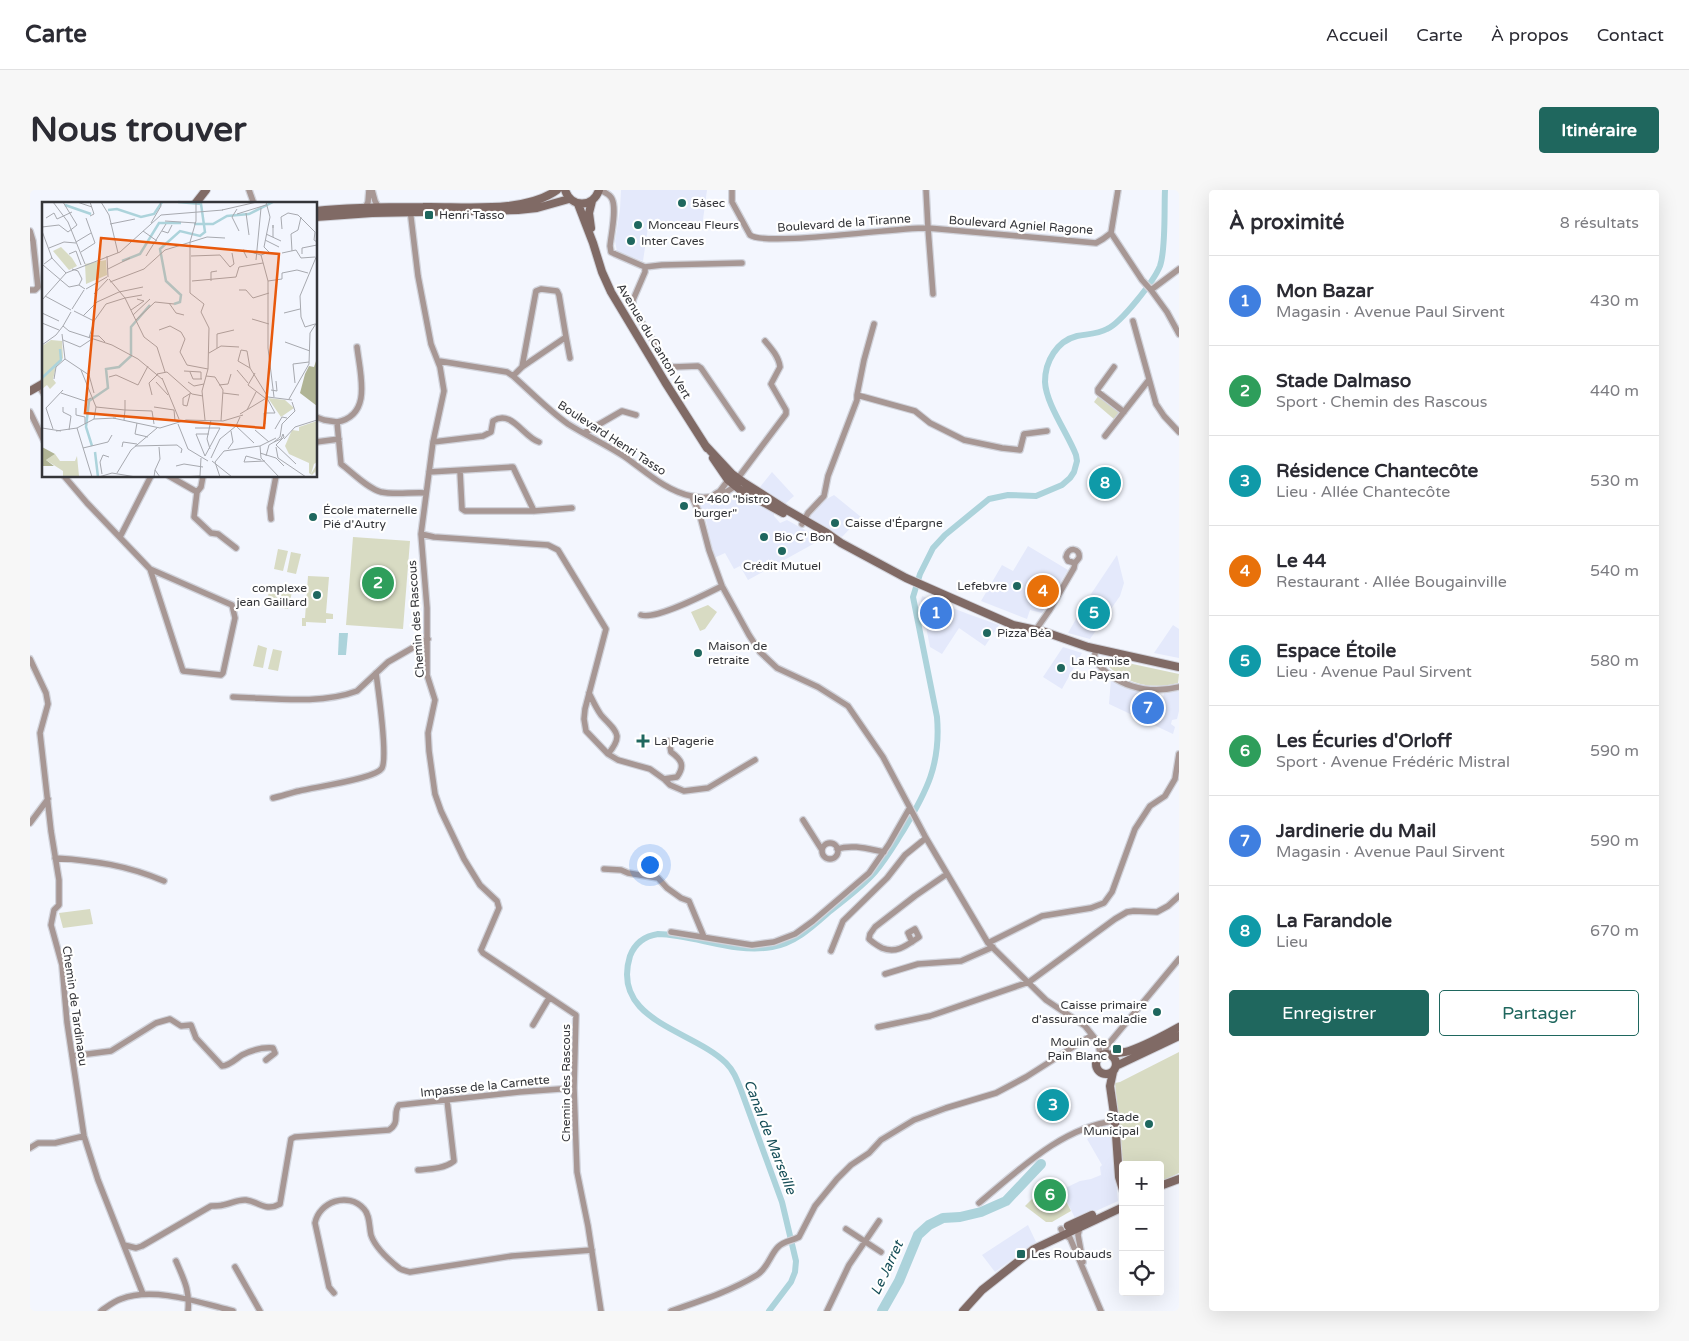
<!DOCTYPE html>
<html lang="fr">
<meta charset="utf-8">
<style>
:root{--surface:#fff;--page:#f7f7f7;--text:#2b2b33;--muted:#7c7c81;--line:#e1e1e2;--accent:#1f675e}
body{margin:0;font-family:"Varela Round",sans-serif;background:var(--page);color:var(--text)}
.controls{position:absolute;right:15px;bottom:15px;display:grid;overflow:hidden;border-radius:5px;box-shadow:0 5px 20px #0002}
.controls button{width:45px;height:45px;display:grid;place-items:center;padding:0;border:0;border-bottom:1px solid var(--line);background:var(--surface);color:var(--text);font:25px sans-serif}
.you{position:absolute;left:619px;top:674px;width:18px;height:18px;margin:-12px;border:4px solid #fff;border-radius:50%;background:#1a73e8;box-shadow:0 0 0 8px #1a73e833}
.badge{display:grid;place-items:center;width:32px;height:32px;border-radius:50%;background:var(--accent);color:#fff;font-size:16px;font-weight:700}
.pin{position:absolute;translate:-50% -50%;border:2px solid #fff;box-shadow:0 1px 5px #0006}
.list{margin:0;padding:0;list-style:none}
h2{display:flex;justify-content:space-between;align-items:center;height:65px;margin:0;padding:0 20px;font-size:21px}
h2 small{font-size:16px;font-weight:400;color:var(--muted)}
.list li{display:grid;grid-template-columns:32px 1fr auto;gap:15px;align-items:center;box-sizing:border-box;height:90px;padding:0 20px;border-top:1px solid var(--line)}
.list b{display:block;font-size:19px;white-space:nowrap}
.list p{margin:0;font-size:16px;white-space:nowrap;color:var(--muted)}
.list em{font-size:16px;font-style:normal;color:var(--muted)}
.actions{display:flex;gap:10px;padding:15px 20px}
.actions a{flex:1;padding:11px 0;border:1px solid var(--accent);border-radius:5px;text-align:center;font-size:18px;color:var(--accent)}
.actions .main{background:var(--accent);color:#fff}
.icon{flex:none;width:28px;height:28px;fill:none;stroke:currentColor;stroke-width:2;stroke-linecap:round;stroke-linejoin:round}
.map{position:relative;flex:none;width:1149px;height:1121px;overflow:hidden;border-radius:5px}
header{display:flex;align-items:center;gap:30px;box-sizing:border-box;height:70px;padding:0 25px;background:var(--surface);border-bottom:1px solid var(--line)}
header strong{font-size:24px}
nav{display:flex;gap:28px;margin-inline-start:auto;font-size:18px}
.intro{display:flex;align-items:center;justify-content:space-between;box-sizing:border-box;height:120px;padding:0 30px}
h1{margin:0;font-size:35px}
.button{padding:12px 22px;border-radius:5px;background:var(--accent);color:#fff;font-size:18px;font-weight:700}
main{display:flex;gap:30px;padding:0 30px}
aside{flex:1;background:var(--surface);border-radius:5px;box-shadow:0 5px 20px #0002}
.map>svg:first-child{display:block}
.built{fill:#e4e9fb}
.green{fill:#d8dbc3}
.water{fill:#acd3db}
.lines{fill:none;stroke-linecap:round;stroke-linejoin:round}
.canal{stroke:#acd3db;stroke-width:6}
.river{stroke:#acd3db;stroke-width:10}
.street-casing{stroke:#d1d3db;stroke-width:8}
.secondary-casing{stroke:#d1d3db;stroke-width:10}
.street{stroke:#a79794;stroke-width:5.5}
.secondary{stroke:#806a65;stroke-width:8}
.poi-dot{fill:#1f675e;stroke:#fff;stroke-width:2}
.labels{text-anchor:middle;dominant-baseline:central;stroke-width:4.5;stroke-linejoin:round;paint-order:stroke}
.poi-label{font-size:12px;fill:#343539;stroke:#fff;text-anchor:start}
.street-label{font-size:12px;fill:#343539;stroke:#fff}
.water-label{font-size:14px;font-style:italic;fill:#154d57;stroke:#fff}
.inset-river{fill:none;stroke:#acd3db;stroke-width:2.5}
.inset-road{fill:none;stroke:#a7a9af;stroke-width:1}
.view{fill:#e8590c;fill-opacity:0.15;stroke:#e8590c;stroke-width:2.5}
.inset-edge{fill:none;stroke:#343539;stroke-width:2.5}
</style>
<header>
<strong>Carte</strong>
<nav><a>Accueil</a><a>Carte</a><a>À propos</a><a>Contact</a></nav>
</header>
<div class="intro"><h1>Nous trouver</h1><a class="button">Itinéraire</a></div>
<main>
<div class="map">
<svg width="1149" height="1121" viewBox="0 0 1149 1121">
<rect width="100%" height="100%" fill="#f3f6fe"/>
<!-- built -->
<path class="built" d="M591 0H677L672 37 619 31 613 71 587 62 585 51 590 19Z
M742 282 764 306 755 314 741 306 730 297Z
M708 302 744 322V326L750 333 757 330 784 345 783 348 785 353 718 390 710 376 704 379 695 363 684 368 676 330 669 315 670 311 688 309Z
M804 305 831 327 812 347 778 327 782 321 795 310Z
M998 356 1038 380 1012 423 1000 420 997 429 951 411 972 375 983 381Z
M1087 365 1094 393 1090 406 1060 449 1038 443 1057 410Z
M892 406 938 424 969 435 955 456 929 438 912 464 900 457 891 411Z
M1143 435 1149 439V468L1124 463Z
M1033 457 1052 463 1032 499 1013 487Z
M1081 489 1099 498 1116 502V507L1133 509 1134 503 1149 501V521L1147 529 1142 530 1141 534 1145 537 1143 544 1079 514Z
M1073 938 1078 940 1081 944 1088 1011 1046 1030 1031 1000 1050 991 1061 989 1071 985 1070 977 1072 975 1057 949Z
M998 1035 1006 1052 965 1082 952 1065Z"/>
<!-- green -->
<path class="green" d="M1069 205 1091 223 1085 230 1064 212Z
M323 347 380 351 373 439 316 435Z
M248 359 258 361 253 381 244 379Z
M261 362 271 364 266 384 257 382Z
M278 386 299 387 296 423 303 424V429H296V433L276 432V436H272V428H275Z
M241 394 250 396 245 416 236 414Z
M253 396 263 398 258 419 249 417Z
M678 415 687 422 675 439 670 441 661 422Z
M228 455 237 458 233 478 223 476Z
M243 459 252 461 248 481 238 479Z
M1070 467 1149 484 1148 493C1115 501 1093 492 1069 468Z
M60 719 63 734 33 738 29 723Z
M1149 862V983L1130 992V975H1093L1085 893 1090 892Z
M1026 991 1041 1021 1022 1032H1016L995 1016 1017 994Z"/>
<!-- water -->
<path class="water" d="M309 443H318L316 465H308Z"/>
<g class="lines">
<!-- canal -->
<path class="canal" d="M739 1121 761 1092 765 1082 766 1071 752 1012 711 900C707 890 704 881 696 873 663 840 580 831 600 766 605 753 615 746 628 744 666 745 704 764 742 757 765 753 782 737 799 722 815 709 832 697 845 682 856 669 864 655 873 641 897 601 911 574 907 527L883 407 890 384 903 358 915 345 959 309 978 305 1006 306 1032 295 1040 288 1044 282 1047 271 1046 265C1038 244 1016 214 1015 192 1015 171 1027 151 1047 146 1057 144 1068 144 1077 139 1091 133 1124 91 1130 76 1136 59 1134 19 1135 0"/>
<!-- river -->
<path class="river" d="M852 1121 869 1091 888 1045 899 1035 913 1028 930 1027 951 1022 976 1011 1011 974"/>
<defs>
<path id="street" d="M219 0 224 14
M342 0 345 11 349 18 348 19
M570 0C574 2 580 4 582 9 587 19 581 45 580 56L581 62 585 64 615 77 632 75 712 73
M702 0V12L720 45C735 57 868 37 898 38L896 0
M1088 0 1081 43 1112 90 1121 100 1137 122 1149 144
M336 19 335 18 338 12 339 0
M380 19 388 86 401 154 410 177 414 201 403 252 391 344 397 418V485L405 510 398 543 399 561 405 604 411 621 434 669 450 695 467 711 469 718 451 760 453 763 546 825 544 898 547 982 558 1036 571 1121
M0 41 3 51 8 97 5 100H0
M615 77V82L603 110V118L638 175 643 177 668 176 671 178 712 238
M1121 100 1149 79
M903 104 898 38 1066 53 1073 49 1081 43
M1103 131 1126 214 1134 226 1149 242
M536 147 540 168
M409 171 477 182 483 186C501 202 518 220 538 234 557 246 577 255 595 267 615 281 636 301 661 306 677 310 695 306 707 294
M1084 177 1068 199V202L1094 222
M483 186 492 177 536 147 529 105 527 101 511 99 506 101 492 177
M9 197 14 204
M827 205 834 170 844 134
M0 222 14 251
M286 227 294 230 307 232 311 274C323 283 337 298 351 302 364 305 382 302 396 303
M307 232C343 225 330 184 327 157
M554 243 592 221 606 225
M1075 246 1118 191
M286 252 309 249
M403 252 453 246 461 242 463 231C482 219 493 247 509 252
M430 281 432 319 435 321H504L542 318
M399 282 483 277 504 321
M34 286 57 313 120 379 202 415 205 428 193 483 191 485 153 481 120 379
M139 286 167 302 164 327 181 343 188 344 206 358
M708 288 756 224V220L741 194 750 177C749 167 741 158 735 151
M167 302 171 297 173 286
M685 304 690 301 699 289
M662 307 669 322 679 360 692 396 719 445 730 462 747 478 788 497 818 516 853 567 896 648 958 753 1016 810 1055 836 1067 851 1071 866
M241 329 240 318 246 286
M772 334 778 323 794 306 798 286 827 210V205L885 221 900 233 934 250 972 258 990 260 994 244 1017 241
M391 344 404 347 518 355 528 360 576 439 555 519 554 529 556 541 578 564 588 570 620 579 634 589 640 595 654 601 678 598 725 570
M90 347 121 286
M611 425C626 430 676 404 692 396
M1005 441 1019 421 1044 378 1045 373 1049 368C1051 358 1038 356 1036 367L1038 371 1045 373
M1066 458 1064 469C1084 496 1117 505 1149 497
M0 469 16 503 18 514 10 543 21 641 29 690V715L24 720 21 735 32 775 37 832 54 946 68 990 113 1104
M559 503C563 511 566 518 571 525 585 541 595 544 578 564
M203 507C242 508 290 515 327 501L358 472 398 449
M634 589 647 587C655 576 652 570 641 562L639 551
M243 608C252 606 260 603 269 601 284 597 346 589 352 578 358 567 348 498 346 483
M773 630 792 660
M0 633 18 609
M792 661a8 8 0 1 1 16 0a8 8 0 1 1-16 0Z
M807 659C823 654 838 659 854 662
M25 668C66 671 96 675 134 691
M574 679 591 680 598 683 628 688 637 698 651 708 659 711 674 747
M641 742 722 755 744 752 765 744 783 731 839 683 859 654 879 619
M882 752 878 743 885 739 889 747C877 755 867 764 852 758 847 755 843 753 839 749L840 744 845 737 885 706 917 684
M958 753 1012 726 1061 718 1074 713 1082 702 1105 639 1120 616 1135 606 1145 589 1149 564
M801 761 813 731 857 688 875 665 896 648
M855 784 888 774 931 771 963 757
M503 835 519 808
M848 837 900 826 999 792 1085 729 1097 722 1104 721 1127 722 1138 716 1149 706
M1076 864V857L1149 769
M42 866 81 861 126 833 140 829 151 836 161 835 166 848 192 876C199 876 206 869 212 865 222 860 232 857 243 858L245 863 236 870
M0 958 8 953H25L54 946
M388 980C400 979 414 979 424 971L417 910
M949 1013C989 980 1032 937 1085 931
M1050 1037 1048 1045 1053 1072
M816 1039 851 1062
M1031 1039 1033 1044 1040 1048 1071 1121
M94 1055 106 1058 112 1056 181 1016C185 1016 189 1016 193 1015 201 1014 208 1009 216 1010 230 1012 235 1022 250 1014L261 949 265 947 359 940C371 932 362 924 369 915L489 902 544 898
M146 1071C154 1090 160 1100 158 1121
M205 1077 230 1121
M304 1103 299 1097 285 1033C289 1012 318 1001 334 1019 340 1025 339 1036 341 1045 345 1057 359 1070 369 1078 371 1080 376 1081 380 1082L482 1066 562 1060
M71 1121C77 1117 84 1111 91 1109 124 1096 171 1113 203 1121
M641 1121C670 1111 701 1101 727 1085 738 1078 740 1065 748 1057 754 1051 762 1051 769 1047L785 1016 807 989 821 975 839 963 851 950 884 930 916 918 966 903 996 887 1062 845
M797 1121 819 1075 849 1031"/>
<path id="secondary" d="M535 0C541 18 563 18 569 0
M165 14 176 0
M548 14 563 53 572 82 581 102 635 192 677 258
M286 21C321 17 358 17 393 17 432 16 494 24 527 0
M286 27 342 23 488 20 507 18 539 9
M561 38 559 23 562 11
M0 201 14 193
M675 255 702 284 713 292 757 320 797 343 811 353 876 388 983 435 1015 442 1058 457 1149 477
M683 268 698 290 709 299 753 323
M1066 874a10 10 0 1 1 20 0a10 10 0 1 1-20 0Z
M1080 865C1086 862 1093 863 1099 861 1116 855 1133 846 1149 837
M1086 876 1149 846
M1083 882 1080 896 1085 931 1089 987 1093 1000
M1130 996 1149 989
M1038 1036 1062 1025
M933 1121 952 1100 1004 1059 1093 1017"/>
</defs>
<!-- street casing -->
<use href="#street" class="street-casing"/>
<!-- secondary casing -->
<use href="#secondary" class="secondary-casing"/>
<!-- street -->
<use href="#street" class="street"/>
<!-- secondary -->
<use href="#secondary" class="secondary"/>
</g>
<!-- markers -->
<g class="poi-dot">
<circle cx="652" cy="13" r="5"/>
<rect x="394" y="20" width="10" height="10" rx="2.5"/>
<circle cx="608" cy="35" r="5"/>
<circle cx="601" cy="51" r="5"/>
<circle cx="654" cy="316" r="5"/>
<circle cx="283" cy="327" r="5"/>
<circle cx="805" cy="333" r="5"/>
<circle cx="734" cy="347" r="5"/>
<circle cx="752" cy="361" r="5"/>
<circle cx="987" cy="396" r="5"/>
<circle cx="287" cy="405" r="5"/>
<circle cx="957" cy="443" r="5"/>
<circle cx="668" cy="463" r="5"/>
<circle cx="1031" cy="478" r="5"/>
<path d="M610.5 543.5h5v5h5v5h-5v5h-5v-5h-5v-5h5z"/>
<circle cx="1127" cy="822" r="5"/>
<rect x="1082" y="854" width="10" height="10" rx="2.5"/>
<circle cx="1119" cy="934" r="5"/>
<rect x="986" y="1059" width="10" height="10" rx="2.5"/>
</g>
<g class="labels">
<!-- poi labels -->
<g class="poi-label">
<text x="662" y="13">5àsec</text>
<text x="409" y="25">Henri Tasso</text>
<text x="618" y="35">Monceau Fleurs</text>
<text x="611" y="51">Inter Caves</text>
<text x="664" y="309">le 460 "bistro<tspan x="664" dy="14">burger"</tspan></text>
<text x="293" y="320">École maternelle<tspan x="293" dy="14">Pié d'Autry</tspan></text>
<text x="815" y="333">Caisse d'Épargne</text>
<text x="744" y="347">Bio C' Bon</text>
<text x="752" y="376" text-anchor="middle">Crédit Mutuel</text>
<text x="977" y="396" text-anchor="end">Lefebvre</text>
<text x="277" y="398" text-anchor="end">complexe<tspan x="277" dy="14">jean Gaillard</tspan></text>
<text x="967" y="443">Pizza Béa</text>
<text x="678" y="456">Maison de<tspan x="678" dy="14">retraite</tspan></text>
<text x="1041" y="471">La Remise<tspan x="1041" dy="14">du Paysan</tspan></text>
<text x="624" y="551">La Pagerie</text>
<text x="1117" y="815" text-anchor="end">Caisse primaire<tspan x="1117" dy="14">d'assurance maladie</tspan></text>
<text x="1077" y="852" text-anchor="end">Moulin de<tspan x="1077" dy="14">Pain Blanc</tspan></text>
<text x="1109" y="927" text-anchor="end">Stade<tspan x="1109" dy="14">Municipal</tspan></text>
<text x="1001" y="1064">Les Roubauds</text>
</g>
<!-- street labels -->
<g class="street-label">
<text transform="translate(814 33) rotate(-4)">Boulevard de la Tiranne</text>
<text transform="translate(991 35) rotate(4)">Boulevard Agniel Ragone</text>
<text transform="translate(624 151) rotate(59)">Avenue du Canton Vert</text>
<text transform="translate(582 248) rotate(33)">Boulevard Henri Tasso</text>
<text transform="translate(386 429) rotate(-94)">Chemin des Rascous</text>
<text transform="translate(45 816) rotate(82)">Chemin de Tardinaou</text>
<text transform="translate(536 893) rotate(-90)">Chemin des Rascous</text>
<text transform="translate(455 896) rotate(-6)">Impasse de la Carnette</text>
</g>
<!-- water labels -->
<g class="water-label">
<text transform="translate(740 947) rotate(69)">Canal de Marseille</text>
<text transform="translate(857 1078) rotate(-65)">Le Jarret</text>
</g>
</g>
<!-- overview -->
<g transform="translate(12 12)">
<rect width="275" height="275" fill="#f3f6fe"/>
<path d="M19 45 30 56 35 64 27 68 11 49ZM64 58 65 73 44 82 43 62ZM9 138 20 139 21 156 14 165 11 177 14 181 8 187 5 183 0 187V144ZM226 196 243 198 252 206 239 215ZM275 219V260L272 262 269 272 275 262 273 274V270L270 273 267 271V261L247 252 243 244 250 228 257 229V225ZM13 252 18 259H33L35 254 37 274 42 275H17L21 274V269L4 258Z" fill="#d8dbc3"/>
<path d="M275 156V204L258 191 263 172 267 164 272 165ZM0 245 13 252 4 258 12 264H0Z" fill="#b0b495"/>
<path class="inset-river" d="M23 3 49 12M66 8 75 7 99 15 112 12 120 0M152 22H171L185 14 207 12 231 0M80 59 98 52 117 21H139M132 102 138 100 139 93 124 79 118 47 138 29 158 34 163 30 159 2 136 0M0 176 19 158 18 147M50 244 44 225 47 199 66 186 64 167 77 165 89 154V125L108 103M53 250 56 275"/>
<path class="inset-road" d="M11 0 26 20 43 62M35 0 50 5M59 0 67 13 76 51M154 0V19L148 40V91L162 102 159 110 167 126 166 167 160 189 163 218M195 7 190 15 197 29M180 8 215 0M204 11 207 33M195 12 224 3M48 14 52 12 48 0M4 16 12 11 15 17 30 10M123 19 154 21M109 21 119 4 118 0M68 22 93 17M0 25 17 23 26 30 35 23 21 0M240 27 239 15 246 11 256 13 273 30 272 38 275 40M0 29 10 56 2 62M101 29 115 39M120 29 126 31 130 23M224 32 239 39M231 35V23V26M223 38 237 45M34 40 49 31M7 46 22 40 34 41M250 49 249 32 256 28 259 15M39 50 53 41 44 16M240 51 254 48 259 56 273 55M27 52 34 49 39 63M260 52V46L275 43M219 53 226 79V146L232 195M65 54 66 75M104 54 124 22M149 54 178 53 188 65 192 62 190 51M9 55 24 71M205 56 201 48 219 53 227 50 222 45 228 15 224 0M214 58 219 6M1 63 27 85 37 83 43 87M30 67 36 69 40 77 37 83M66 67 88 56M67 77 83 96 102 135 115 145 123 170M150 79 194 75 197 65 221 61M169 79V70L175 69M226 79 240 77V71L255 68 266 71M68 80 102 67 123 48 165 35 183 36M44 87 65 75M197 88H204L211 96 227 91M52 92 66 77M3 94 29 108M83 96 100 93M0 98 24 71 78 50 119 13 181 8M127 101 134 111 142 113M30 107 42 88M89 108 102 99 95 97M32 109 52 119M0 111 17 119M242 111 258 107M91 113 108 97M41 114 55 100 77 90 101 85M210 117 227 122M94 118 113 100 132 102M0 121 17 128M273 122 263 125 259 115 258 94 275 53M21 124 29 110M117 128 128 124 139 130 143 137 138 150 145 163 166 167M20 132 23 157 47 173 52 191M14 133 21 124 27 129 70 143 96 157 120 177M48 134H57L63 140M47 136 52 119 64 102 83 96M21 138 38 145 50 137M243 140 268 149M0 143 14 133M175 146V132L192 128M167 151 179 144 197 145M208 166 205 149 199 148 196 159 208 166 226 195M39 168 54 205 52 217M195 168 206 181M142 169 159 170V177M148 170 151 177H160M213 171 206 183 223 196M115 172 125 170 150 192 161 194M164 174 173 175 181 188 179 219M67 175 74 173 96 183 106 164M120 176 137 217M12 177 14 165 23 157M114 180 126 193M146 180 152 184 162 182M253 181 251 162 267 160M177 183 186 182 189 172M229 188 235 189 234 179M19 191 43 199 49 196M181 191 197 193M148 192 145 204 141 203V196L149 191M110 193 107 181 116 172M247 197 267 162 268 131 275 120M21 205V210L29 214 27 228M54 205 83 208V198M112 205 132 208 133 219M34 206V213L43 215V222M205 208 214 190M198 212 226 195 250 198M71 216 118 226 144 218 181 219 201 213M82 218 83 208 110 209 112 222M95 221 93 232 106 235M136 222 146 247 166 259M223 222 222 211H233L225 196M194 224 212 241M0 226 19 229M35 226 50 275M153 226H178L163 254 154 232H167M11 227 4 206 21 188M233 227 240 215 245 216M213 228 227 240M14 229 35 226 52 217 74 216M242 237 253 225 275 218M234 243 242 235 241 232 239 237 232 240 238 235 240 222 253 209 250 200M234 243 254 262M93 244 135 243 140 247 139 251M218 244 219 256 237 275M80 245 81 240 95 242M234 245 236 256 264 275M41 246 66 240 70 233M168 247 165 237 169 218M186 247 191 240 189 229M218 251 234 256 242 264M204 254 202 260 223 259M204 254 219 258M224 254 227 243 232 240M169 256 178 237 194 224 198 215M170 259 190 275M134 264 142 262 161 265M113 268 118 257 117 245M75 271 89 248 115 226M60 272 58 260 61 253 67 255M57 275 70 271 94 275M112 275 113 268 118 275M139 275 158 274 159 256M178 275 173 260 182 249 218 244 234 236"/>
<path class="view" d="M59 36 237 52 222 226 43 211Z"/>
<rect width="275" height="275" class="inset-edge"/>
</g>
</svg>
<div class="controls">
<button>+</button>
<button>−</button>
<button><svg class="icon" aria-label="locate" viewBox="0 0 24 24"><circle cx="12" cy="12" r="6"/><path d="M12 2v4M12 18v4M2 12h4M18 12h4"/></svg></button>
</div>
<div class="you"></div>
<div class="pin badge" style="left:906px;top:423px;background:#3f7fe0">1</div>
<div class="pin badge" style="left:348px;top:393px;background:#2e9e5b">2</div>
<div class="pin badge" style="left:1023px;top:915px;background:#0f9aa8">3</div>
<div class="pin badge" style="left:1013px;top:401px;background:#e8710a">4</div>
<div class="pin badge" style="left:1064px;top:423px;background:#0f9aa8">5</div>
<div class="pin badge" style="left:1020px;top:1005px;background:#2e9e5b">6</div>
<div class="pin badge" style="left:1118px;top:518px;background:#3f7fe0">7</div>
<div class="pin badge" style="left:1075px;top:293px;background:#0f9aa8">8</div>
</div>
<aside>
<h2>À proximité<small>8 résultats</small></h2>
<ul class="list">
<li><span class="badge" style="background:#3f7fe0">1</span><div><b>Mon Bazar</b><p>Magasin · Avenue Paul Sirvent</p></div><em>430 m</em></li>
<li><span class="badge" style="background:#2e9e5b">2</span><div><b>Stade Dalmaso</b><p>Sport · Chemin des Rascous</p></div><em>440 m</em></li>
<li><span class="badge" style="background:#0f9aa8">3</span><div><b>Résidence Chantecôte</b><p>Lieu · Allée Chantecôte</p></div><em>530 m</em></li>
<li><span class="badge" style="background:#e8710a">4</span><div><b>Le 44</b><p>Restaurant · Allée Bougainville</p></div><em>540 m</em></li>
<li><span class="badge" style="background:#0f9aa8">5</span><div><b>Espace Étoile</b><p>Lieu · Avenue Paul Sirvent</p></div><em>580 m</em></li>
<li><span class="badge" style="background:#2e9e5b">6</span><div><b>Les Écuries d'Orloff</b><p>Sport · Avenue Frédéric Mistral</p></div><em>590 m</em></li>
<li><span class="badge" style="background:#3f7fe0">7</span><div><b>Jardinerie du Mail</b><p>Magasin · Avenue Paul Sirvent</p></div><em>590 m</em></li>
<li><span class="badge" style="background:#0f9aa8">8</span><div><b>La Farandole</b><p>Lieu</p></div><em>670 m</em></li>
</ul>
<div class="actions"><a class="main">Enregistrer</a><a>Partager</a></div>
</aside>
</main>
